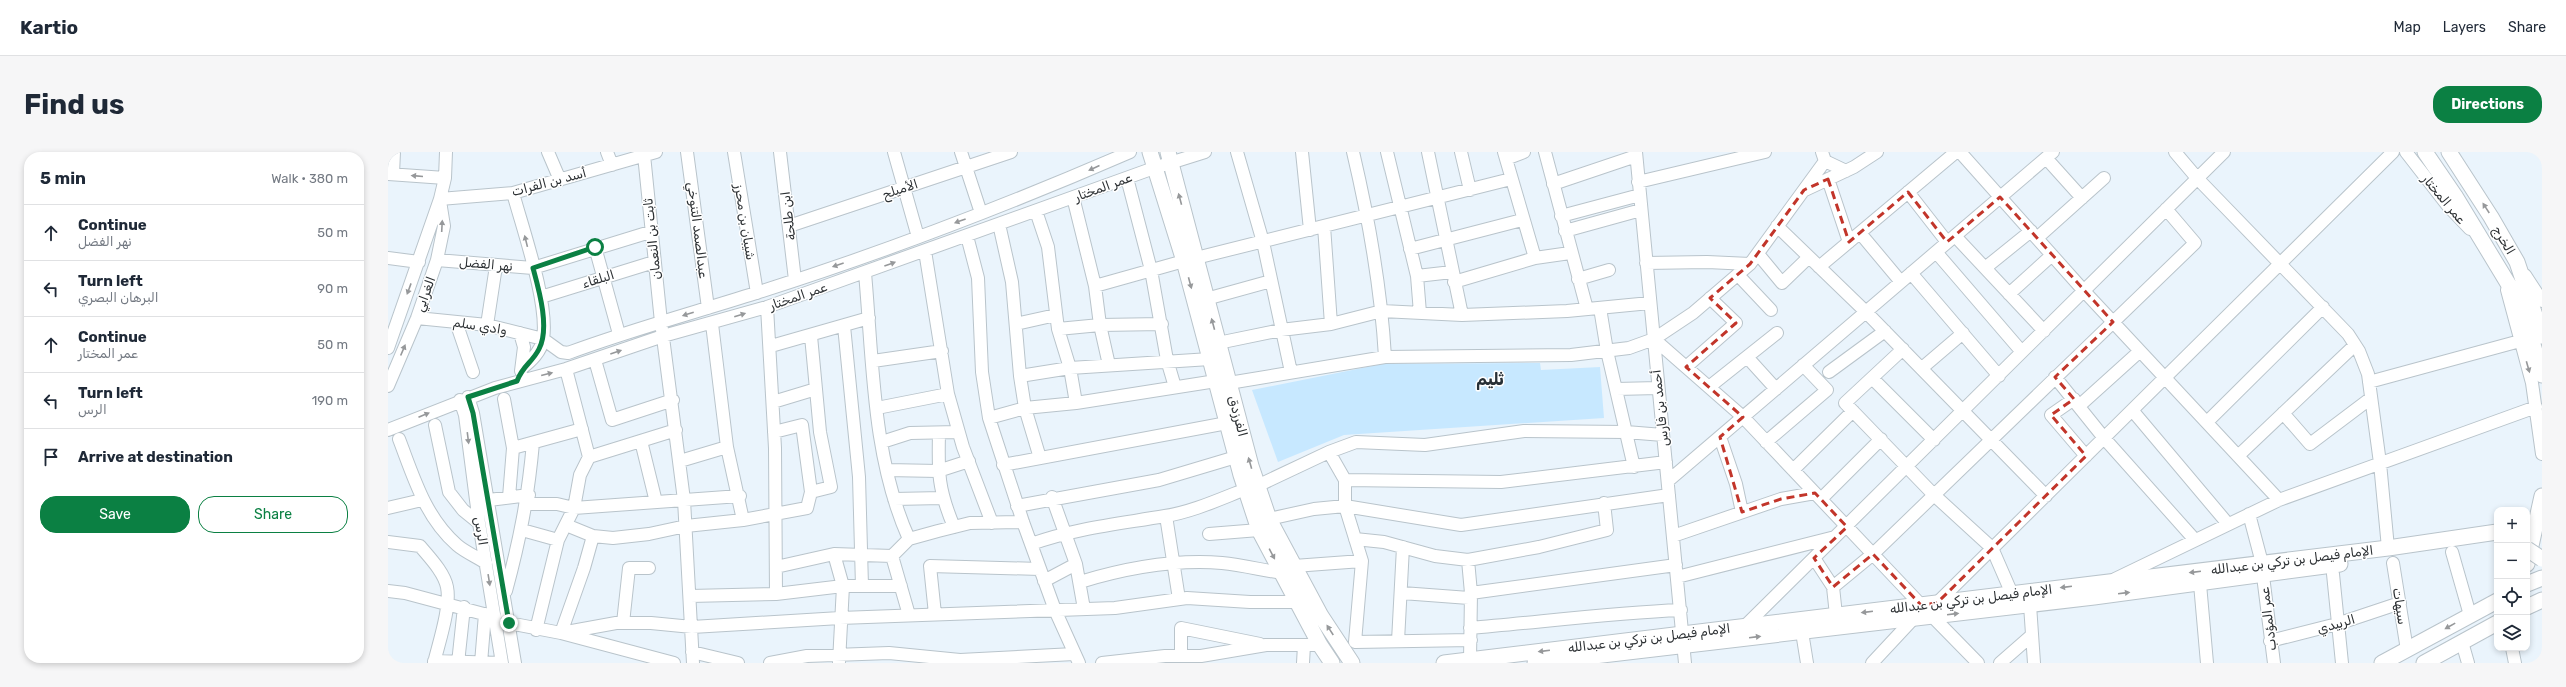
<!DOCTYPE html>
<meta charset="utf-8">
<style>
:root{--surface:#fff;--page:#f6f6f7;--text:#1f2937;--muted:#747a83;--line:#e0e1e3;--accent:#0b8043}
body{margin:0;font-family:Rubik,Cairo,sans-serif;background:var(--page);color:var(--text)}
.controls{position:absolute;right:12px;bottom:12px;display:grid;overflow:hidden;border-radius:8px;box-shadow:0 2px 6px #0003}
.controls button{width:36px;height:36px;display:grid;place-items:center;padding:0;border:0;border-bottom:1px solid var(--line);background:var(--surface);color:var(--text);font:20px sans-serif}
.stop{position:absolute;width:12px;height:12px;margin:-9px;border:3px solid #0b8043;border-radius:50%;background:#fff}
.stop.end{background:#0b8043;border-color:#fff;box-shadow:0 1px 4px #0008}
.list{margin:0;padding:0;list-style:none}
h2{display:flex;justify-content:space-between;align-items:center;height:52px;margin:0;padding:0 16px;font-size:17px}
h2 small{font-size:13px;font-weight:400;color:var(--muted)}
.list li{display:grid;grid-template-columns:26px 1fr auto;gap:12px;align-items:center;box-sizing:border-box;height:56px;padding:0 16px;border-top:1px solid var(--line)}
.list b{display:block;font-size:15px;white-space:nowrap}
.list p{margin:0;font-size:13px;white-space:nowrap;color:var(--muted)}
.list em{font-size:13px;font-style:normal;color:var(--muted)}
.actions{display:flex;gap:8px;padding:12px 16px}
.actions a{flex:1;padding:9px 0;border:1px solid var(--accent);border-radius:16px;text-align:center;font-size:14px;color:var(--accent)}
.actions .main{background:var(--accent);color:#fff}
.icon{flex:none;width:22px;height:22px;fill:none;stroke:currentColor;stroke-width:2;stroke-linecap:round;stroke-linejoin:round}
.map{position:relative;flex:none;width:2154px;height:511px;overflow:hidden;border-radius:16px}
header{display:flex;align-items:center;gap:24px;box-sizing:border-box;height:56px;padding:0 20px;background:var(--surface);border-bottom:1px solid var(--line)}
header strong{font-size:19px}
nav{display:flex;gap:22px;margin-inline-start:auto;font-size:14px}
.intro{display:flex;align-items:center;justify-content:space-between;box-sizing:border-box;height:96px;padding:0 24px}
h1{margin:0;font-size:28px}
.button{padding:10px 18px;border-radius:16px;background:var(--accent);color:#fff;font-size:14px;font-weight:700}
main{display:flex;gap:24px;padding:0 24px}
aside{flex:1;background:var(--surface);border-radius:16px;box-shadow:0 2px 6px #0003}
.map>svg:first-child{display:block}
.green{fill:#c7e8ff}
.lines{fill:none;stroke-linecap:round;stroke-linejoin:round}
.minor-casing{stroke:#b9c4cb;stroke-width:14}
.major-casing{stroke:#b9c4cb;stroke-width:17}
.minor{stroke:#fff;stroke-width:12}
.major{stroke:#fff;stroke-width:15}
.major-bridge-casing{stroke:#b9c4cb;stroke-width:17;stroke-linecap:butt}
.major-bridge{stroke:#fff;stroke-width:15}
.oneway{fill:#96989a}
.route{stroke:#0b8043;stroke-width:5}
.marked{fill:none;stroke:#c2352a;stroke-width:3;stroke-dasharray:8 5;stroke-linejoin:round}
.labels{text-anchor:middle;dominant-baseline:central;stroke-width:3;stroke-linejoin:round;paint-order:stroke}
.street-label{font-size:13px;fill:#2d3134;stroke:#fff}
.district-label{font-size:17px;font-weight:bold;fill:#283036;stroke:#fff}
</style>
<header>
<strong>Kartio</strong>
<nav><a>Map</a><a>Layers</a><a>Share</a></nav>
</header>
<div class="intro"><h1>Find us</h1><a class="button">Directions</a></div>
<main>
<aside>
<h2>5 min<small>Walk · 380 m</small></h2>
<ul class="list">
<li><svg class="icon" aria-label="ahead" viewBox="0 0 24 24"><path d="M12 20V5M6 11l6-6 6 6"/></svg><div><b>Continue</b><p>نهر الفضل</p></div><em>50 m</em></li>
<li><svg class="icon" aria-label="left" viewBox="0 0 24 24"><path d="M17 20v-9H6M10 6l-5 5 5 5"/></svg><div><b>Turn left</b><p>البرهان البصري</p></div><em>90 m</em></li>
<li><svg class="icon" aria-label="ahead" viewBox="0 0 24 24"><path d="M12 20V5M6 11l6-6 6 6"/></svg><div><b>Continue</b><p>عمر المختار</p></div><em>50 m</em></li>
<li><svg class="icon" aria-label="left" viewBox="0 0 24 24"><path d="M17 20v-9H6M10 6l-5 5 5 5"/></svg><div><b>Turn left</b><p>الرس</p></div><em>190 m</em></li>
<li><svg class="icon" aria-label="arrive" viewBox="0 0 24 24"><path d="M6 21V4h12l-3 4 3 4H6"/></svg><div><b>Arrive at destination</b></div></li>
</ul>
<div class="actions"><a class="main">Save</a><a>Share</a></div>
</aside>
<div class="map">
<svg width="2154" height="511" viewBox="0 0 2154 511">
<rect width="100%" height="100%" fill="#eaf4fc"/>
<!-- green -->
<path class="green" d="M1152 211 1153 218 1212 215 1216 266 956 283 890 310 864 238 994 212Z"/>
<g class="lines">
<defs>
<path id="minor" d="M160 0 172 28
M219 0 224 13
M299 0 320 156
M346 0 369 141
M392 0 407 128
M506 0 530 85
M573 0 593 61
M849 0 875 90 903 220
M914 0 922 78
M965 0C981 68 993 135 997 205
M999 0 1029 124 1032 161
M1040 0 1074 163
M1073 0 1082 38
M1116 0 1147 106
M1157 0 1199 157
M1248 0 1297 511
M1434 0 1437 9 1458 19
M1572 0 1696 139 1891 348
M1787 0 1809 26 1960 182 1971 199 1980 222 1992 311 2000 396
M2018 0 2060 54 2082 77
M256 3 273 170 296 348 305 511
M1658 6 1694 46
M1118 7 1136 0
M0 22 57 26
M5 22 6 0
M739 26 763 118 779 208 787 235
M1440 27 1461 90
M1250 30 1377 0
M1165 32 1248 4
M1417 38 1466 15 1489 0
M1520 40 1559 90
M125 41C135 78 161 152 155 187 153 200 143 209 134 216
M685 45 707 134 712 173 721 213
M52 47 125 41 268 0
M648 59 660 95 670 177 682 216 688 251
M1173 64 1252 43
M611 72 624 130 632 224 637 256 652 306
M401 74 623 0
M936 74 943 172
M1389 74 1478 160 1658 344
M1177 79 1253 58
M1472 81 1513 130
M579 84 590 126 594 220 601 266 635 370 667 458 691 511
M1567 84 1656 179
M1649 86 1716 26
M207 95 231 182
M1022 97 1134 68
M537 99 560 242 575 295 604 371
M1548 100 1634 200
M1370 102 1394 131 1421 105
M0 106 31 110
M808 106 1123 27
M49 108 145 116 262 80
M1258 111 1319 110 1362 112
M1431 115 1568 0
M1597 116 1643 79
M477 121C485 209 484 305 521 387
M1523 121 1611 224
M1350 123 1383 158
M2137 123 2154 149
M1029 124 1064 120
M1190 127 1221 118
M1066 130 1147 106 1182 101
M707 134 796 109
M2119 138 2144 231 2154 302
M1621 142 1664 103
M153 145 266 110
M818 147 883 129
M379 155 387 296 388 442
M1212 156 1219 199 1246 315
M29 166 99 173 155 187 173 200 180 201C242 178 305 161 368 141 495 101 620 53 742 0
M68 170 85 220
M324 172 339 295 355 368
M628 172 668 163
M99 173 108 114
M456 174 471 325 474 434
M670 177 712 173 774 172
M132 181 136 195 133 219
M1266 187 1355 265 1533 453
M830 191 893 178 943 172 994 159 1074 163 1179 159 1262 151
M383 194 481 166
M0 196 52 47 57 26 58 0
M1515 197 1457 251 1546 343 1604 396 1624 442
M1359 205 1388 237
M207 208 224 268 285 248
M485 209 554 199
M1298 215 1348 171 1322 146
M1534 216 1575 181
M178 217 201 305 288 278
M1441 220 1497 179
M632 224 682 216 822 207
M1667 225 1716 286 1807 388
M1484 226 1546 288
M1981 230 2132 189
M841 231 997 205 1183 203 1241 196 1266 187 1305 161 1362 112 1437 9
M0 234 29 166 49 108 56 74 52 49
M1321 235 1389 181
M1228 237 1270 236
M80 245 85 261 127 511
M116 247 125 296 121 345
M1686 247 1663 263 1698 304
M72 248 77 263 91 371 114 511
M385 250 428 237
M1691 254 1752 199
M489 256 560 242
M1744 258 1840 372
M1895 261 1922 292 1983 246
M601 266 637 256 688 251 828 229
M1819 270 1935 155
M47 273 61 340 75 358 91 371
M0 278 107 236 178 217 275 184 379 155 766 16 817 0
M386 280 414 273 423 340 443 335 432 280 423 184
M551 281C550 321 550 337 566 375
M1332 285 1348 332 1354 360
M11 287C26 326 37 365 69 393 77 400 89 405 98 411
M253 289 268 350
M494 290 522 281 570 280
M1378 290 1439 238 1415 213
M125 296 194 277
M941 300 957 328V354L974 409 967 490 1083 488
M1850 304 1967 193
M292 309 339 295
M615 313 839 271
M499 318 550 319 581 309
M1405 318 1465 259
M957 328 1113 330 1278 310
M1280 329 1665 0
M869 334 941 300 968 290 1037 293 1136 279 1238 280 1275 283
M664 345 688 412 696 457
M506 347 554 346
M1433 347 1493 287
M101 348 141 343
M139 352H169L186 356 352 344
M629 354 771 328 848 305
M0 356 34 348
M1861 362 1874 411
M778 364 791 447
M881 367 926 357 957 354 1073 373 1281 343
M178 373 205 384 225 386 261 382 298 374 355 368 419 356 423 340
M134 378 170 388
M821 382 871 378
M205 384 196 416 173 481 286 511
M1285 384 1393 347 1427 341
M967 387 996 390 1047 404 1080 408 1151 395 1219 378 1216 351
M0 390 32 394C41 405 56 420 59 435 63 455 51 490 46 511
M643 392C688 376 730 372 777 364 804 360 832 347 858 337
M2064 400 2082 463
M446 402 455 434 451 510
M1426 406 1445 435 1448 463
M1080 408 1083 441 1082 508
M2005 411 2019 498
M906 414 974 409
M388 415 446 402 504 404
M1945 422 1954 511
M1875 424 1886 511
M1289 425 1447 385
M1727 427 1891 348 2148 255
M656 429 688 412
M692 430C738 416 785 407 834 411 854 413 874 418 894 421
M1812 432 1819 511
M1445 435 1485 402 1807 91 1778 57
M0 439 17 441 107 465
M118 439C132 387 140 346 145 291
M1014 441 1081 446
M1083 441 1288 413
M302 444 388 442 455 434H513
M1549 451 2005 0
M1642 453 1646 511
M547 462 542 414 652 417
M521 463 504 404 521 387 550 379 582 371 635 370
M1544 464 1590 511
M121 471 173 481 228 471H263L304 475 452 466 727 456 799 446 862 450H910
M235 471 241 416H261
M1356 475 1836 0
M1082 476C1153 470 1222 461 1293 458
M148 478 170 388 186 356 192 323 201 305
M1414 480 1419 511
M1010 489 1015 395
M1882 489 1949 472 2012 451
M2074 490 2080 511
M2124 496 2127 511
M304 500 350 511
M793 504V476L872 492
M46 509 114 511
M70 511 76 455
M93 511 97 462
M382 511 419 504 501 501 572 508 686 502
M714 511 777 504H813L878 493H932
M915 511 916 493
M1484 511 1526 466
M1612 511 1644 483"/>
<path id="major" d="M762 0 796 109 853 323 871 378 932 493 944 511
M780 0 863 314 881 367 933 464 964 511
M2037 0 2067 44 2124 138 2138 169 2154 223
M2061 0 2103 65 2129 110 2154 184
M2139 412 2154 344
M2139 432 2154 426
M2139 455 2154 448
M1056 511 2000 396 2109 380
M1147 511 1706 445 1952 412
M1994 511 2109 449
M2036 511 2109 471"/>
</defs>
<!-- minor casing -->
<use href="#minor" class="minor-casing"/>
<!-- major casing -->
<use href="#major" class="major-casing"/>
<!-- minor -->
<use href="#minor" class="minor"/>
<!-- major -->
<use href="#major" class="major"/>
<defs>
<path id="major-bridge" d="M2139 397 2154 407"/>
</defs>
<!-- major-bridge casing -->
<use href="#major-bridge" class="major-bridge-casing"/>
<!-- major-bridge -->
<use href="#major-bridge" class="major-bridge"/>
</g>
<!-- one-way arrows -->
<defs><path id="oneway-solid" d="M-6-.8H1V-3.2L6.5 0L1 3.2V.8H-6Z"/></defs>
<g class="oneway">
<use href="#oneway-solid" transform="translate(706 16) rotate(156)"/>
<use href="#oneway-solid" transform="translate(29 24) rotate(-175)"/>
<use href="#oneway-solid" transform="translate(792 47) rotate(-105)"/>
<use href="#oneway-solid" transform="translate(2098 56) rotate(-123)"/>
<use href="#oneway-solid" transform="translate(572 69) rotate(160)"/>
<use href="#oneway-solid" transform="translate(54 74) rotate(-87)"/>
<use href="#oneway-solid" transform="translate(138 89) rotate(-104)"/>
<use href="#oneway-solid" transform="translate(502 112) rotate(-20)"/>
<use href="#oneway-solid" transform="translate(450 113) rotate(161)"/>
<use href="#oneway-solid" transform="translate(802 131) rotate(75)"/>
<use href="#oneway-solid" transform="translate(21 137) rotate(110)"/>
<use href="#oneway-solid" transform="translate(300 162) rotate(163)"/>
<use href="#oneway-solid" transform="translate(352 163) rotate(-17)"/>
<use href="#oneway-solid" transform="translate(825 172) rotate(-105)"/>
<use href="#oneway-solid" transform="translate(15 198) rotate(-67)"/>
<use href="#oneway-solid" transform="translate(228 200) rotate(-19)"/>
<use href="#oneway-solid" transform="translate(2140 215) rotate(74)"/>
<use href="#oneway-solid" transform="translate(159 222) rotate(-14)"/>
<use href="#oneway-solid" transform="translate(36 263) rotate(-23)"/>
<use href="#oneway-solid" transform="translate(80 286) rotate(83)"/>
<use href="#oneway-solid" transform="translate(862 311) rotate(-106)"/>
<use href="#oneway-solid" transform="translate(884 402) rotate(62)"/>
<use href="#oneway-solid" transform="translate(1807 420) rotate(173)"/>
<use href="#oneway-solid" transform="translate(101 428) rotate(81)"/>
<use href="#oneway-solid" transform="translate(1678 435) rotate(173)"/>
<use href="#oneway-solid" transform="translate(1736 441) rotate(-7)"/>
<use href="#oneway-solid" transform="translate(1479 460) rotate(173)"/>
<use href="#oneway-solid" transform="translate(1565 462) rotate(-7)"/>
<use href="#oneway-solid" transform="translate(2062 474) rotate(151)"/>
<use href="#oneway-solid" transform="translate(942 478) rotate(-123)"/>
<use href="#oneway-solid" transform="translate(1367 485) rotate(-7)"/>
<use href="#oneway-solid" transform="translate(1156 499) rotate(173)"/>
</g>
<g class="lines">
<!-- route -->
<path class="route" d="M121 471 85 261 80 245 129 229C135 213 144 211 151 197 162 176 151 138 145 116L207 95"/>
</g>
<!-- marked area -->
<path class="marked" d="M1440 27 1461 90 1520 40 1559 90 1612 45 1725 170 1667 225 1686 247 1663 263 1698 304 1549 451 1533 453 1485 402 1445 435 1426 406 1459 375 1427 341 1393 347 1354 360 1332 285 1355 265 1298 215 1348 171 1322 146 1362 112 1416 38Z"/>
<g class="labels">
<!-- street labels -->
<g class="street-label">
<text transform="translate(161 30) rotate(-15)">أسد بن الفرات</text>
<text transform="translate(715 35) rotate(-20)">عمر المختار</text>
<text transform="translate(512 37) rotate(-18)">الأميلح</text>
<text transform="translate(2056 47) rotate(50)">عمر المختار</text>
<text transform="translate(400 64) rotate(-97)">ابن طلحة</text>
<text transform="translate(357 70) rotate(81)">شيبان بن محرز</text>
<text transform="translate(310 78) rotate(83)">عبدالصمد التنوخي</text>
<text transform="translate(264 87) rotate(-96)">ثابت بن النعمان</text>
<text transform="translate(2116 88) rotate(60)">الخرج</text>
<text transform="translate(98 112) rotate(5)">نهر الفضل</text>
<text transform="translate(210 127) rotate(-17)">البلقاء</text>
<text transform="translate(37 142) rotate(-70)">الغرابي</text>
<text transform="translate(410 144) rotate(-19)">عمر المختار</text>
<text transform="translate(92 174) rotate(9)">وادي سلم</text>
<text transform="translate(1272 256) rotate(-96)">أحمد بن فارس</text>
<text transform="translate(850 264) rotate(75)">الفرزدق</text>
<text transform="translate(93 379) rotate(81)">الرس</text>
<text transform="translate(1904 408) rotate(-7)">الإمام فيصل بن تركي بن عبدالله</text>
<text transform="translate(1583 447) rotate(-7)">الإمام فيصل بن تركي بن عبدالله</text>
<text transform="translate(2012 454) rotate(81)">سيهات</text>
<text transform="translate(1880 467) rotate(-97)">عمر المؤدب</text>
<text transform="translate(1948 472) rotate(-16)">الربيدي</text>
<text transform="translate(1261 486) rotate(-7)">الإمام فيصل بن تركي بن عبدالله</text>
</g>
<!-- district labels -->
<g class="district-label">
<text x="1102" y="227">ثليم</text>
</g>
</g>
</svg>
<div class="controls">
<button>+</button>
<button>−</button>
<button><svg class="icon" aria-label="locate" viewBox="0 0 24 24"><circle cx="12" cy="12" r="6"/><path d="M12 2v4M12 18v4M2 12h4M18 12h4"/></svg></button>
<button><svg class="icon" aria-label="layers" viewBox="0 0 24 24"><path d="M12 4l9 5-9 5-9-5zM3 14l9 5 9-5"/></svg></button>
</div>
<div class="stop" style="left:207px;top:95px"></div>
<div class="stop end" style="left:121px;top:471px"></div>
</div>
</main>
